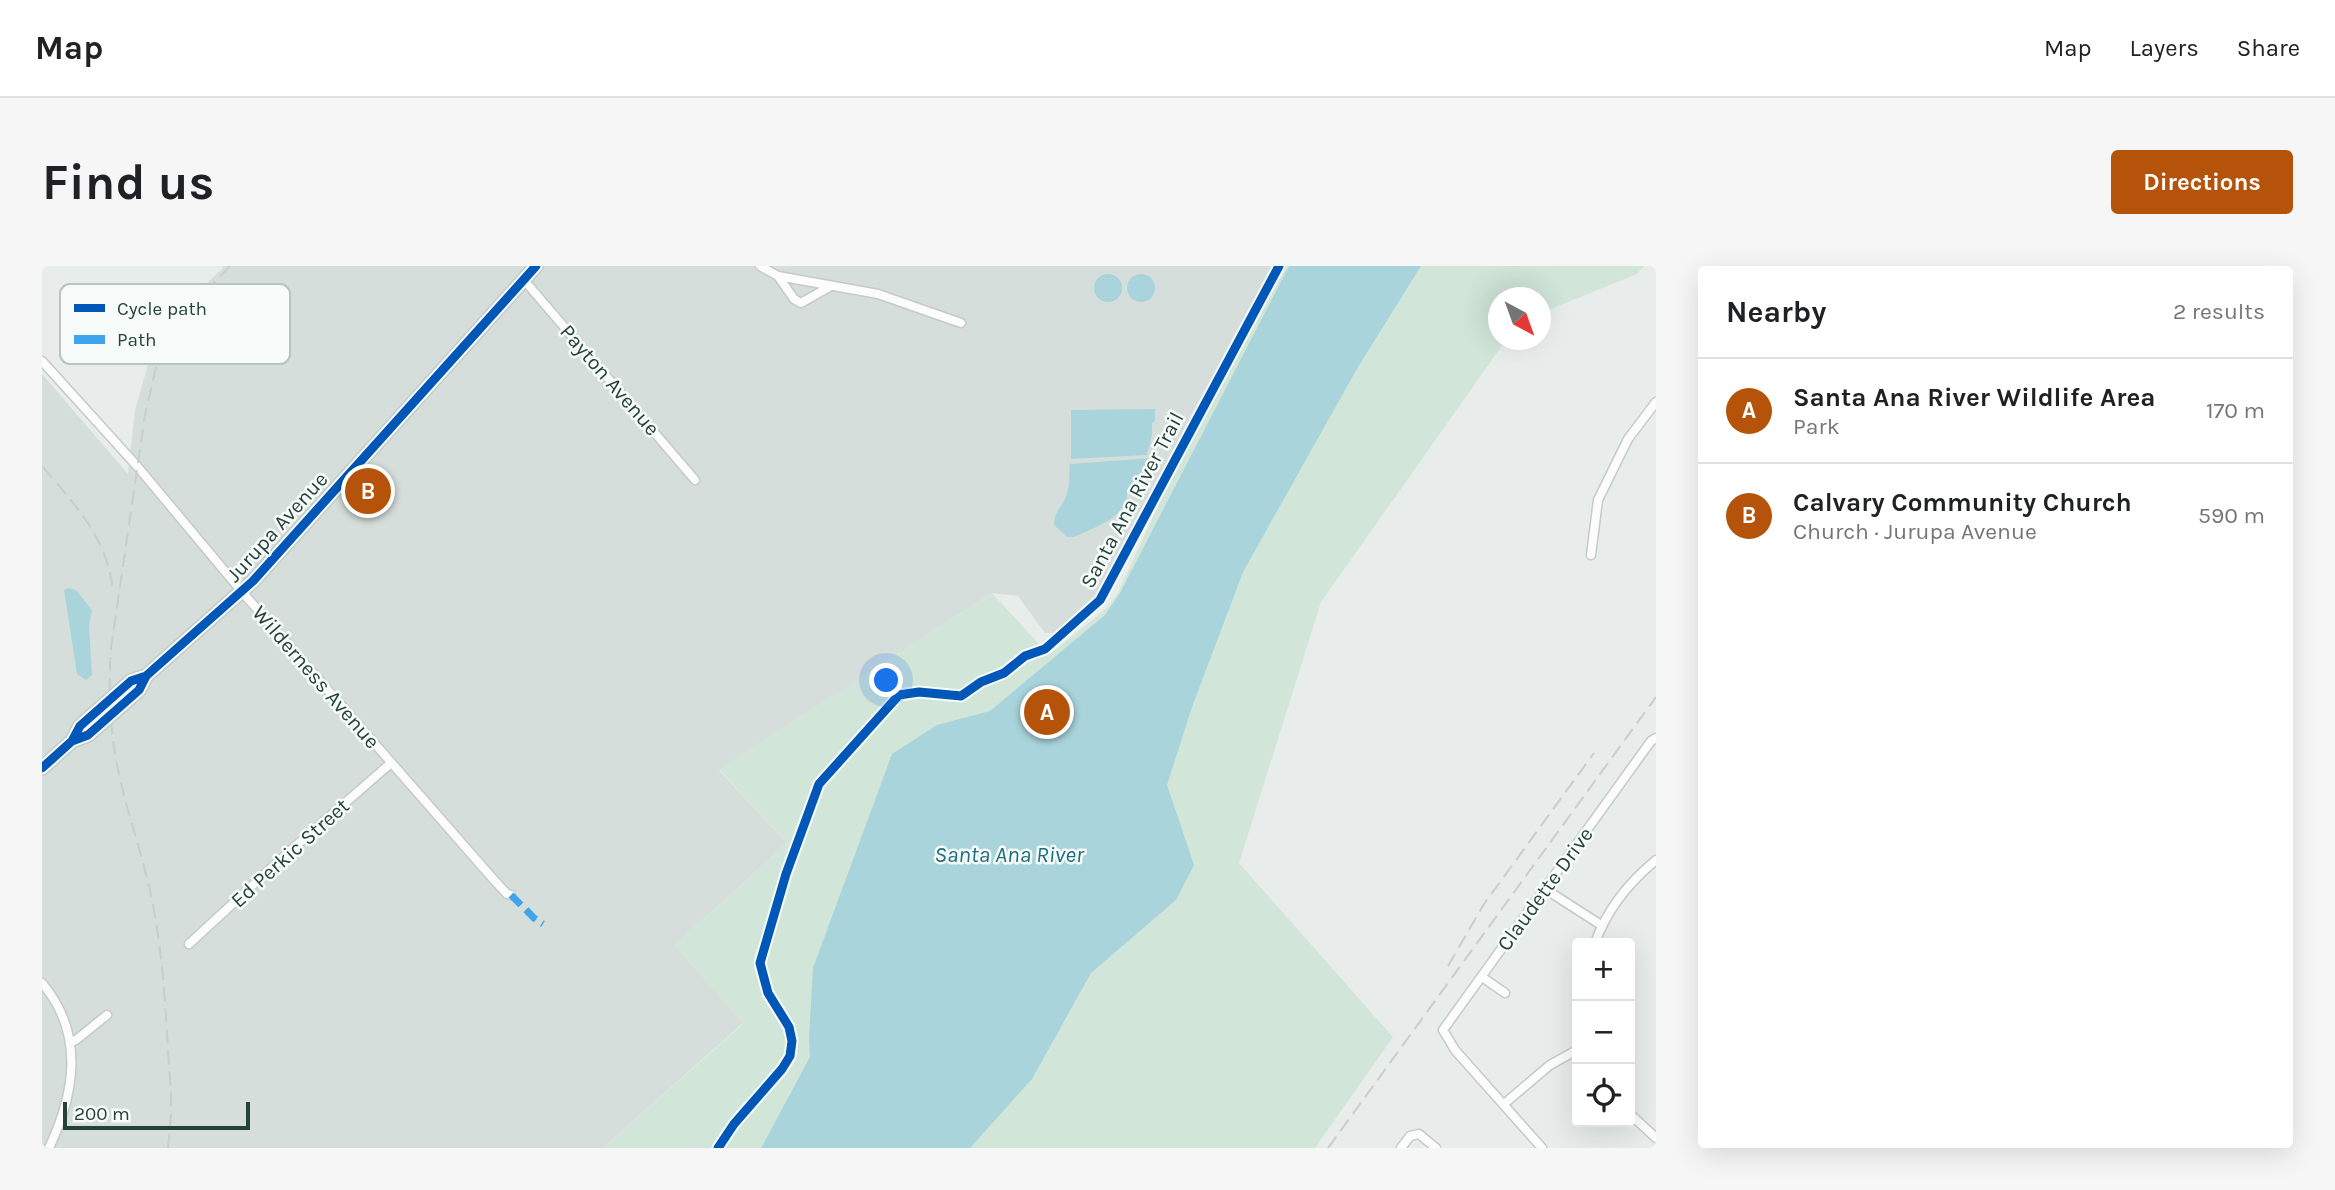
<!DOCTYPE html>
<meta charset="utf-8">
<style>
:root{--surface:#fff;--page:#f6f6f6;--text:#202124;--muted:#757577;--line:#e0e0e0;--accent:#b45309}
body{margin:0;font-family:Karla,sans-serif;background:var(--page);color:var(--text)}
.controls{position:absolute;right:21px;bottom:21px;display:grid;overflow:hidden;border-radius:7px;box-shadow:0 7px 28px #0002}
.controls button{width:63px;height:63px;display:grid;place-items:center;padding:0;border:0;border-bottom:2px solid var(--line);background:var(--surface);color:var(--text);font:35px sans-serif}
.compass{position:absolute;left:1446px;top:21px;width:63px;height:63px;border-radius:50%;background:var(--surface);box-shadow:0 7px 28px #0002;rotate:139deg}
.scale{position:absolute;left:21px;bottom:18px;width:187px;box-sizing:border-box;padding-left:7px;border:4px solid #24423a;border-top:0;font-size:19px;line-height:24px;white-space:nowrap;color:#24423a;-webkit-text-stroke:5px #f7fbf9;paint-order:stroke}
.you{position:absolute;left:845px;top:415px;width:24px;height:24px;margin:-18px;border:5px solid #fff;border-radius:50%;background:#1a73e8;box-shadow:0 0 0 10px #1a73e833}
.badge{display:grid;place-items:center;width:46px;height:46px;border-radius:50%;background:var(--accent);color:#fff;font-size:23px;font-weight:700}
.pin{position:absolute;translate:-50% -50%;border:4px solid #fff;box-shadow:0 2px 7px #0006}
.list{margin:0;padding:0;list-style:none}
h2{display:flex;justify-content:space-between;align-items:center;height:91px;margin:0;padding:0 28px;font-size:30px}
h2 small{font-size:23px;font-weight:400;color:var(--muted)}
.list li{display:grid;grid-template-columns:46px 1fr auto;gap:21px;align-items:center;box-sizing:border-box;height:105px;padding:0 28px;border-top:2px solid var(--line)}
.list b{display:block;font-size:26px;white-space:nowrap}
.list p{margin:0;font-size:23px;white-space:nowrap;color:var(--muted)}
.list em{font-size:23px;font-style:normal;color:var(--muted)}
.icon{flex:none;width:38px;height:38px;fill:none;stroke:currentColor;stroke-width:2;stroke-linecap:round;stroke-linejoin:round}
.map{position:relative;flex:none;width:1614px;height:882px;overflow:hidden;border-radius:7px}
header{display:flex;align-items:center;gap:42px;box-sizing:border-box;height:98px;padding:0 35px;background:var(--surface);border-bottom:2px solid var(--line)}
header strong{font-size:33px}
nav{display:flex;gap:38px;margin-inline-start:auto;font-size:24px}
.intro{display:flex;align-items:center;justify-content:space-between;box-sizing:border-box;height:168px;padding:0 42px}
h1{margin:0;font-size:49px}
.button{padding:18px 32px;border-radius:7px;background:var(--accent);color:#fff;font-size:24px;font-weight:700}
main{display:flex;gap:42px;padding:0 42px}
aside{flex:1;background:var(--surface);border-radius:7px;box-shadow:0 7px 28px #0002}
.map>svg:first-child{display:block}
.built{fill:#d6dedb}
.green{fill:#d1e6d8}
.water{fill:#a9d4db}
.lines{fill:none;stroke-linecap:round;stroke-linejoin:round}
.street-casing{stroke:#c5cac8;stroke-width:11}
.primary-casing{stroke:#c3ccc9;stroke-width:16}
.street{stroke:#fcfcfc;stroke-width:8}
.primary{stroke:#cfd7d5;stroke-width:12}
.rail{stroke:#c9cdcc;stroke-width:2;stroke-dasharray:14 7;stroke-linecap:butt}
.quiet{stroke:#3ea4ec;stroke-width:7;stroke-dasharray:14 7;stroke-linecap:butt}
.cycleway-casing{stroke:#f7fbf9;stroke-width:13}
.cycleway{stroke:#0057b8;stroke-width:9}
.labels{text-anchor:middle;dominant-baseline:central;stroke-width:5;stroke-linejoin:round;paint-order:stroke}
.street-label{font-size:21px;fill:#24423a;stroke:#f7fbf9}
.water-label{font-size:23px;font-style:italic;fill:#1c6f80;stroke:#f7fbf9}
.key{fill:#f7fbf9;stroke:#b8c4c0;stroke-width:2}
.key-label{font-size:19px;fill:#24423a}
</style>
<header>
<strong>Map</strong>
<nav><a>Map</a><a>Layers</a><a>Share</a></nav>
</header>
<div class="intro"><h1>Find us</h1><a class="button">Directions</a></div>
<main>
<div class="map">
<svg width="1614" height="882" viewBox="0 0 1614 882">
<rect width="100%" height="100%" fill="#e8edeb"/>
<!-- built -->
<path class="built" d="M179 0H1231L1063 321 1017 367H1003L976 330 950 327 677 504 745 577 633 679 701 757 561 882H0V108L86 208 93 144 109 88 138 42 181 2Z"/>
<!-- green -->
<path class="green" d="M1231 0H1602L1595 8 1499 47 1498 32H1456V74H1464L1279 336 1197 597 1351 771 1273 882H561L701 758 633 679 745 577 677 503 950 327 1007 389 1066 341 1076 327 1189 80Z"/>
<!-- water -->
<path class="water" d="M1247 0H1379L1316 101 1201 306 1150 441 1125 519 1152 599 1134 634 1049 707 990 813 928 882H719L768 791 767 772 771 702 850 488 895 459 948 445 1063 349 1078 327Z
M1085 22a14 14 0 1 1 28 0a14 14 0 1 1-28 0Z
M1052 22a14 14 0 1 1 28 0a14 14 0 1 1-28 0Z
M1113 143V155L1110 157V169L1105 189 1029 193V144Z
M1110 192 1085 225C1089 250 1049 263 1032 271H1025L1012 259C1012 247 1018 243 1023 233 1028 222 1027 210 1028 198Z
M26 322 34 324 50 344 47 360 50 409 44 414 35 408 22 324Z"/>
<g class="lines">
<defs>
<path id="street" d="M718 0 736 10 836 28 919 57
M736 10 752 33 759 37 789 20
M482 14 653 214
M0 95 95 200 201 327 452 614 465 628 469 629
M1549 289 1556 234 1586 173 1614 136
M1503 623 1559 659
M1553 677C1565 643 1586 617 1614 594
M147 678 249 584 349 497
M1440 711 1463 727
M0 717C43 768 33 827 7 882
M29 776 34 774 65 749
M1462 838 1508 799 1535 784
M1588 848 1614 872
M1359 882 1368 870 1377 868 1394 882
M1500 882 1413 784 1401 764 1609 475 1614 472"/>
<path id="primary" d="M30 475 38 460 89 415 104 410
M0 502 30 475 46 469 97 424 104 410 211 315 494 0"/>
</defs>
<!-- street casing -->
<use href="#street" class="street-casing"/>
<!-- primary casing -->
<use href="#primary" class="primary-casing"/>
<!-- street -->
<use href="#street" class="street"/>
<!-- primary -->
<use href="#primary" class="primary"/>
<!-- rail -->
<path class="rail" d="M134 99 136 80 142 58
M1 201C34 240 67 274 71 327
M1406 700 1442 638 1552 487
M126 882 129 848V826C124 764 123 700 111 639 102 593 86 550 76 504 68 465 66 423 69 382L103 149 114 101 127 72 142 48 188 0
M1286 882 1614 431"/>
<!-- quiet -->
<path class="quiet" d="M469 629 492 652 501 658"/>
<defs>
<path id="cycleway" d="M30 475 38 460 89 415 101 411
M0 502 30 475 46 469 97 424 104 410 211 315 494 0
M676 882 692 858 740 803 748 790 750 775 747 761 726 727 718 697 744 608 777 518 857 429 877 426 919 430 939 416 962 407 983 390 1003 383 1058 334 1237 0"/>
</defs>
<!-- cycleway casing -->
<use href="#cycleway" class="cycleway-casing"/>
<!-- cycleway -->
<use href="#cycleway" class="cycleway"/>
</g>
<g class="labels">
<!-- street labels -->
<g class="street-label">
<text transform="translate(568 114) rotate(49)">Payton Avenue</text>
<text transform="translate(1090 234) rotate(-62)">Santa Ana River Trail</text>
<text transform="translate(235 261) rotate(-48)">Jurupa Avenue</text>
<text transform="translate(274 411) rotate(49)">Wilderness Avenue</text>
<text transform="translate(248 587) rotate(-42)">Ed Perkic Street</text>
<text transform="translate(1503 623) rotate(-54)">Claudette Drive</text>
</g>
<!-- water labels -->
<g class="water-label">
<text x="967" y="588">Santa Ana River</text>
</g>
</g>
<!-- legend -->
<rect x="18" y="18" width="230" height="80" rx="10" class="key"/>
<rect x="32" y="38" width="31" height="8" fill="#0057b8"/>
<rect x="32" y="69" width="31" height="9" fill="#3ea4ec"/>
<g class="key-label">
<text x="75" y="49">Cycle path</text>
<text x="75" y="80">Path</text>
</g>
</svg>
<div class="controls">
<button>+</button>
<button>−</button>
<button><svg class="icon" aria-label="locate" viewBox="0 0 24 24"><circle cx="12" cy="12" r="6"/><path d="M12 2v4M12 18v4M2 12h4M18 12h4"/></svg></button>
</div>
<svg class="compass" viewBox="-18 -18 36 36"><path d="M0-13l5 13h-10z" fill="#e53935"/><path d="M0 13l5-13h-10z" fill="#757577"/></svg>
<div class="scale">200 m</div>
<div class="you"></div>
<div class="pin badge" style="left:1005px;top:446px">A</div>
<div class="pin badge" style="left:326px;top:225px">B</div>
</div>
<aside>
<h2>Nearby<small>2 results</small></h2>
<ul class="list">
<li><span class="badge">A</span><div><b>Santa Ana River Wildlife Area</b><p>Park</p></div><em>170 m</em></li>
<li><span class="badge">B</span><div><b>Calvary Community Church</b><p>Church · Jurupa Avenue</p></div><em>590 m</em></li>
</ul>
</aside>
</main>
